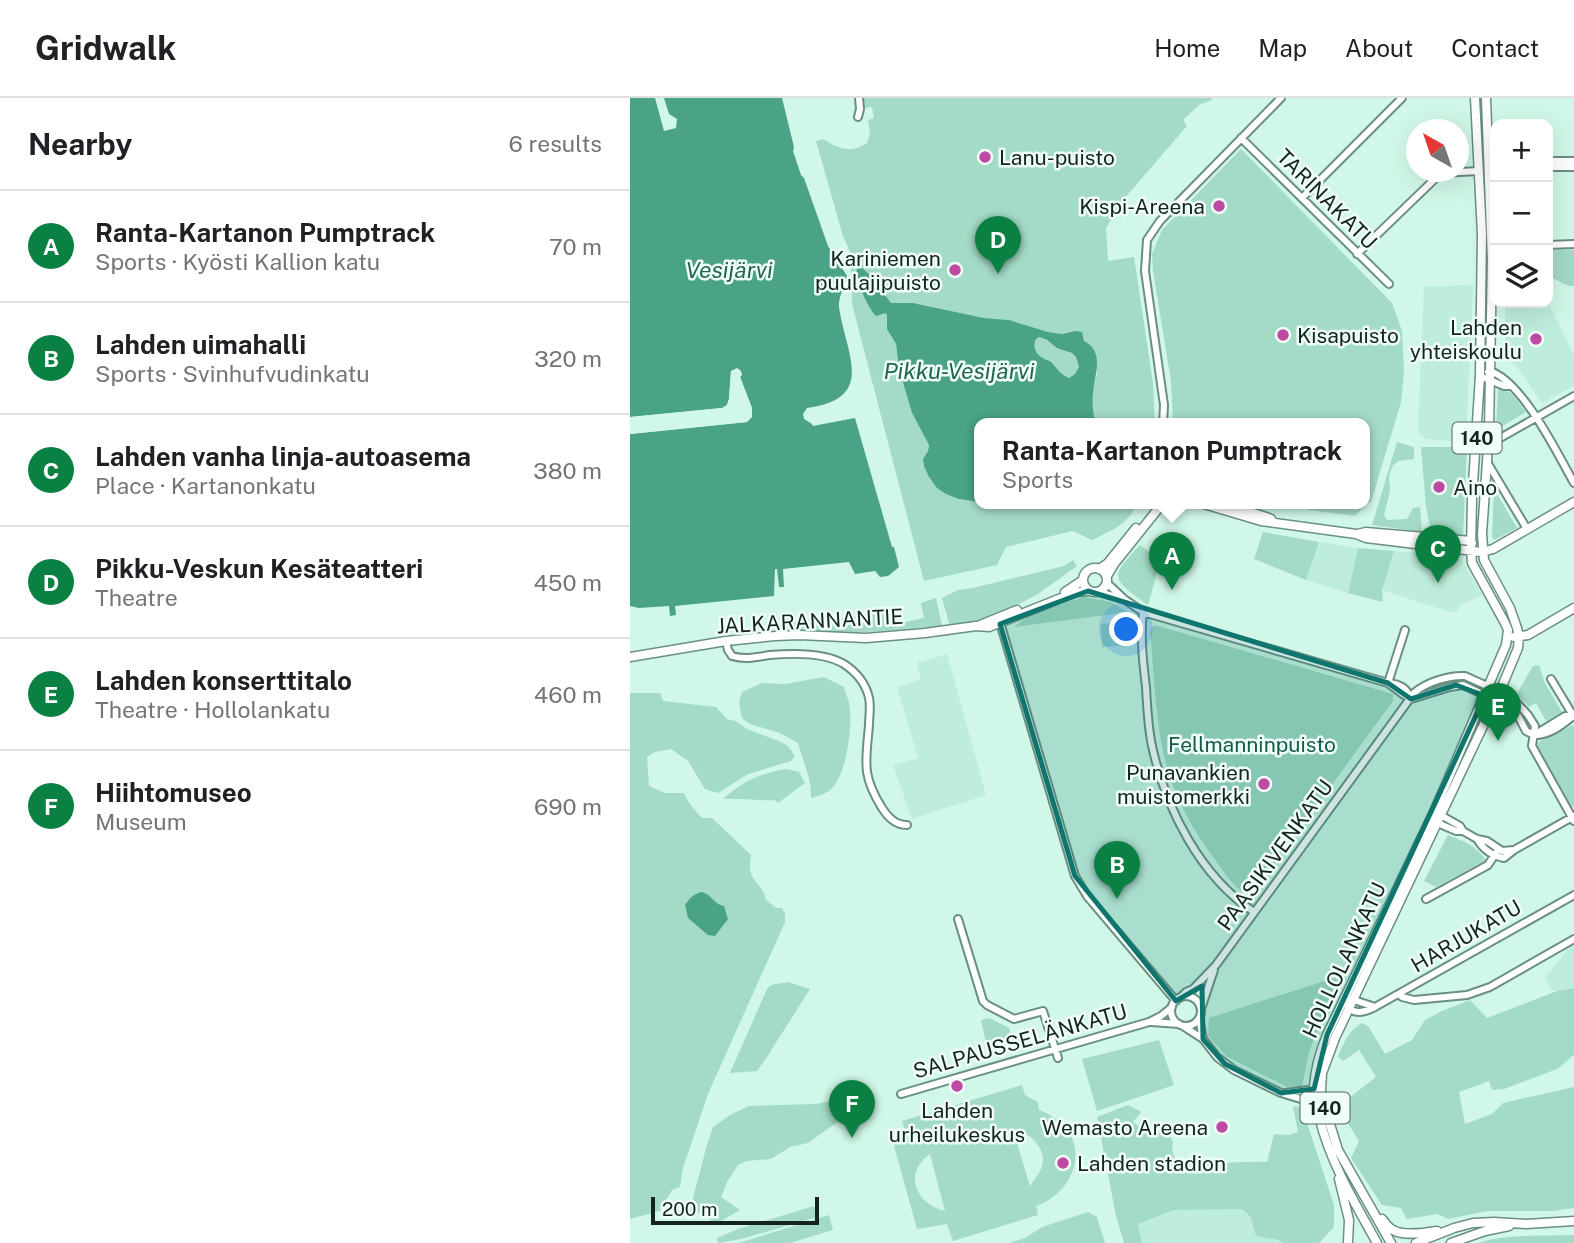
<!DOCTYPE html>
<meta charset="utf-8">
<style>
:root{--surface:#fff;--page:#f6f6f6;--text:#202124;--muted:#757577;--line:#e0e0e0;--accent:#0b8043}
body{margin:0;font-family:"Public Sans",sans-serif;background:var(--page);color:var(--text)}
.controls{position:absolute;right:21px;top:21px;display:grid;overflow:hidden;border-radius:14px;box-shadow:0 7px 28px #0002}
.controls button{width:63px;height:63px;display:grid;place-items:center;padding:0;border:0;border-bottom:2px solid var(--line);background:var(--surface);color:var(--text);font:35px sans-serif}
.compass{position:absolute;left:776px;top:21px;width:63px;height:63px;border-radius:50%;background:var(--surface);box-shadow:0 7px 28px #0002;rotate:320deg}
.scale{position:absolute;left:21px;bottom:18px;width:168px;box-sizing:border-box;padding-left:7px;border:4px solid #16241f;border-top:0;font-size:19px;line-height:24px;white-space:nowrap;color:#16241f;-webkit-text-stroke:5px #effef8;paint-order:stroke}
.you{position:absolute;left:497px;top:532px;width:24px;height:24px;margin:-18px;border:5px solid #fff;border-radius:50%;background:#1a73e8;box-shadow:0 0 0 10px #1a73e833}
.badge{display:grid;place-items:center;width:46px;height:46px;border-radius:50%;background:var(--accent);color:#fff;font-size:23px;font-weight:700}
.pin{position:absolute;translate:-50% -58px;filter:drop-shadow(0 2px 4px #0008)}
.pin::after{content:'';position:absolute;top:37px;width:24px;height:21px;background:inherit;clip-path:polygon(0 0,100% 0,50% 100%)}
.popup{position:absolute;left:344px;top:320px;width:396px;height:91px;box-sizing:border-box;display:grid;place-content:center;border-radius:14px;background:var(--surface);filter:drop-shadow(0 2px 5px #0005);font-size:23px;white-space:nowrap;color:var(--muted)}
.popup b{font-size:26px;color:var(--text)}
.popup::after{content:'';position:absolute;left:50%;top:100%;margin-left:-14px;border:14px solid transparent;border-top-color:var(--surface)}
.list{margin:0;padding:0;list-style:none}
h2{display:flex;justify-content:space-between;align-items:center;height:91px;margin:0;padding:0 28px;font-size:30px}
h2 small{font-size:23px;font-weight:400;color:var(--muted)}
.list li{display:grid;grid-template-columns:46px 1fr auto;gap:21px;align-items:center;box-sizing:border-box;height:112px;padding:0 28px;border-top:2px solid var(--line)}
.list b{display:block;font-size:26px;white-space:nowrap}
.list p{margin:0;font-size:23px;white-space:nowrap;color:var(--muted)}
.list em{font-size:23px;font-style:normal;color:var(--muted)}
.icon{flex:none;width:38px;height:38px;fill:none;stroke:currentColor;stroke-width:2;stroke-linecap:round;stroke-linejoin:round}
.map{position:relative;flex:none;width:944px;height:1145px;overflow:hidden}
header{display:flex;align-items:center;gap:42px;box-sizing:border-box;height:98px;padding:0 35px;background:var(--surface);border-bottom:2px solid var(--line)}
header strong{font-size:33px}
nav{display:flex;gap:38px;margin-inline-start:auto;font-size:24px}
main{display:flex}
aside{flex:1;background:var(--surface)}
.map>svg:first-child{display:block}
.built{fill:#beeddb}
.green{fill:#a4dbc6;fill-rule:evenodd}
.water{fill:#4aa386;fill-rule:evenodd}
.pier{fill:#d0f7e7}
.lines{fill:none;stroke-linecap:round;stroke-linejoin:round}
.minor-casing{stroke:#6b8f81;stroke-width:10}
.major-casing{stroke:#6b8f81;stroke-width:11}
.minor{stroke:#fff;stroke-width:6}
.major{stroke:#fff;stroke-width:8}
.marked{fill:#0f766e;fill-opacity:0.2;stroke:#0f766e;stroke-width:5;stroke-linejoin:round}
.poi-dot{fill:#be4aa3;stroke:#effef8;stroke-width:2.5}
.labels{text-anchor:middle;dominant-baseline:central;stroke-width:5;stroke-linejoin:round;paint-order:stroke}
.shield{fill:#effef8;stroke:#576560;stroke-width:2}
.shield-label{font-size:19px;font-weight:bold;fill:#16241f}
.poi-label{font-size:21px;fill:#16241f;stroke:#effef8;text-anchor:end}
.street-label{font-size:21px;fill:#16241f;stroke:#effef8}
.park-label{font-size:21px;fill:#165c48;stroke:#effef8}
.water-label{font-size:23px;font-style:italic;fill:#216550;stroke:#effef8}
</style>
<header>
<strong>Gridwalk</strong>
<nav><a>Home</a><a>Map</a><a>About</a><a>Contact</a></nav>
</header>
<main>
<aside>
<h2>Nearby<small>6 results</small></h2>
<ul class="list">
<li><span class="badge">A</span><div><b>Ranta-Kartanon Pumptrack</b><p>Sports · Kyösti Kallion katu</p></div><em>70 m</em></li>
<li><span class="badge">B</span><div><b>Lahden uimahalli</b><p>Sports · Svinhufvudinkatu</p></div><em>320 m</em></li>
<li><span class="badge">C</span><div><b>Lahden vanha linja-autoasema</b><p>Place · Kartanonkatu</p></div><em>380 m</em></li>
<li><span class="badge">D</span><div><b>Pikku-Veskun Kesäteatteri</b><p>Theatre</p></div><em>450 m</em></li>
<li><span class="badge">E</span><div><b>Lahden konserttitalo</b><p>Theatre · Hollolankatu</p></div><em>460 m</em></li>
<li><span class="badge">F</span><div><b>Hiihtomuseo</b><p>Museum</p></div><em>690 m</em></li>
</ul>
</aside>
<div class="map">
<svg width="944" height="1145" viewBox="0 0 944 1145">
<rect width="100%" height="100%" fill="#d0f7e7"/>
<!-- built -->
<path class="built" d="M918 178H919V206L944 257V288L912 305 875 252V205H918Z
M843 187 836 344 795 341 788 333 794 189Z
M689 444 728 450 718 495 676 482Z
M764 453 825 460 832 462 852 497 840 503 832 505 826 514H820L752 492Z
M317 556 356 697 282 721 263 667 288 660 267 589 291 581 287 565Z
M944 847V890L927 893 922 892 915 880 937 852Z
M613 1111 620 1118 626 1138 648 1142 653 1145H512L508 1126 544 1112Z"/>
<!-- green -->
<path class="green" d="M232 0H583L580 3 570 6 553 22 557 28 493 102 476 130 478 163 504 159 523 285 525 326H466L463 317V290L467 275 454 243 445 233 432 236 418 234 379 222 354 220 283 205 257 217V231L266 246 269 271 282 315 299 347 298 353 293 361 329 401 349 404 350 406H506C500 426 480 433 462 442L443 433 376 449 367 467 294 483 222 206 220 154 213 138 186 43 193 41C210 51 220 56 237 45L240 35 238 22 244 20 242 9 235 10Z
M611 51 762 205 772 233 774 274 771 304 741 404 738 405 725 418 679 412 660 406H734V326H543L541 283 523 173 522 156 532 132Z
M918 152H944V188H939L918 178Z
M409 239 442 255 446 259 449 270 445 276 439 280C429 276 427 269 420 263 409 260 401 252 406 240Z
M868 289 882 296 896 314 866 332Z
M767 344 784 349V361L769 363 763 367 759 378 760 393 754 417 757 422 777 421 783 410 790 409 792 434 742 427Z
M791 349H837L833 439 824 440 801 434 796 409Z
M864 391 887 430 864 442 862 439Z
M633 434 689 444 676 482 624 461Z
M510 447 519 454 529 468 518 507C483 481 477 481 510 447Z
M728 450 764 453 752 492 753 504 718 495Z
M443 462 447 468 408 496 368 517 320 529 312 500 328 492 343 490 434 468Z
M453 499 481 504 498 514 385 529C395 516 436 505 453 499Z
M306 500 312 528 224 535 150 531 148 526C188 517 229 523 267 510L275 524 294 520 291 505Z
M493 521H499L502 547 472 549 471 526 493 524Z
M525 527 763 596V603L757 611 623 795 620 797C607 794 594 774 586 763 563 733 544 699 535 662 525 620 524 575 520 532Z
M909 567 915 585 932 614 916 623 906 605 899 609 888 597V594L903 568Z
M194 579 214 589C215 594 218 600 219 605 223 626 217 683 197 694 192 697 186 698 181 700 182 680 173 665 168 645L150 635 120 626 112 620 109 604 112 594 132 585 155 586Z
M0 595H30L33 603 86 609 97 621 105 623 117 631 149 643 158 648 165 658 161 663 118 676 88 695 75 691 58 663 41 651 25 654 17 659 19 688 35 695H54L59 705 72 720H82L121 757C116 787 131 780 136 802L146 810H152L155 816V824L78 996 53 1070 50 1089 42 1092 30 1113 0 1121Z
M943 627 944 629V708L942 710 907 648 909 644Z
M156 671 169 674 175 685 148 705 145 702C127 703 110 700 93 701 113 683 129 676 156 671Z
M818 737C834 743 846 748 856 762L806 789 794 783Z
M704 880 711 886 689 928 679 954 672 988 657 989 596 958 578 938 579 920Z
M158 884 180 891 137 959 127 973 100 975 137 891 141 887Z
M944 890V957L927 971 874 991 862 992 859 983 829 994 835 1026 862 1016 873 1005 944 989V1110L923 1113H857L819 1121 807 1116 777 1121 771 1110 752 1107 721 1060 729 1043 717 1024 715 1003 746 979 729 952 713 963 708 958C714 945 719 932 732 925L738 928 755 956 782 942 795 922 812 913 840 902 857 920 927 893Z
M359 920 379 930 380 933 370 951 356 944 351 922Z
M529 942 544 987 467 1013 452 961Z
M392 987 395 997 408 1004 409 1012C419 1016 429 1021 436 1030 459 1059 437 1098 406 1108L408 1117 323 1143 317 1126 287 1131 263 1044 268 1035 275 1033 272 1023ZM383 1032C399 1034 417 1049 412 1068 410 1075 404 1082 400 1088ZM300 1056 315 1113C285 1106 273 1075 300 1056Z
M226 998 227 1002 220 1015 178 1045 160 1049 141 1061 117 1063 108 1067 97 1084 91 1099 110 1112 84 1127 75 1115H59L77 1047 83 1029 100 1017 119 1008 186 1006Z
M498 1007 511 1014 503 1024 517 1033 523 1029 541 1039 543 1045 542 1052 546 1063C573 1069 608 1062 637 1064L644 1036 659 1037 668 1034 663 1008 672 1010 704 1107V1129L689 1145H653L648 1142 626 1138 620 1118 612 1111 544 1112 508 1126 512 1145H494L486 1118 467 1019Z
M184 1108 187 1119 111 1141 88 1145 87 1140 108 1131Z
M458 1114 467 1119 475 1145H379L395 1140 412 1129Z
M199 1117 203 1132 160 1145H109Z
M944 1137V1145H849C870 1136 919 1138 944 1137Z"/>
<!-- water -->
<path class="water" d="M0 0H25L34 33 46 30 47 21 39 16 34 0H152L164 49 163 53 171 77 174 80 198 148 217 178C215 188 208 199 209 209 215 254 248 301 177 310L173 316 174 321 182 326 183 328 225 320 262 449H264L269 469 258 478 250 479 245 473 225 476 219 464 153 471 154 489H149L147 471H145L144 498 45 508 46 517 40 518 39 508 9 510 0 508V336L117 324 122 310 110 279 112 277 111 273 107 271 101 273 99 301 97 307 92 310 0 319Z
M228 170H232L240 177 261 205H283L354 220 379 222 418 234 432 236 445 233 452 234 454 243C472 252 467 270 464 287 462 299 462 315 466 326H350L349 404 329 401 316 396 307 390 299 379 294 368 293 361 298 353 299 347 282 315 269 271 266 246 257 231V217L255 215 246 218C240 212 230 192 229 183L223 174H226ZM409 239 417 242 427 250 442 255 446 259 449 269 445 276 439 280C429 276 427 269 420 263 409 260 401 252 406 241Z
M72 794C84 798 82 805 94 808L98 821 85 838 78 837 58 820 55 807C60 800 63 796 72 794Z"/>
<!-- pier -->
<path class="pier" d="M107 270 110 272 112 277 110 279 122 310V319L117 324 0 336V333L115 321 118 318V311L107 280 108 276 107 274 104 275 103 302 100 310 94 313 0 323V319L92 310 97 307 99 301 101 273Z"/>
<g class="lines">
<defs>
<path id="minor" d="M228 19 230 11 229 0
M611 40 759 186
M918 63H944
M863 67H865
M918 69H944
M672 100 772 0
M918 147 944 146
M727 156 811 75 849 73
M858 274 860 273C893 284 927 355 944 385
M850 278 874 288H880
M533 326 534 307 515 173 517 142 530 123 651 0
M858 347 944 298
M857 364 897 431
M477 485 493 500
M468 494 494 501 513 514 758 585C770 586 777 590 781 601
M513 514C510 539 513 564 516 589 517 608 518 629 522 648 536 711 570 778 624 814
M369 521 445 778 457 798 546 903
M96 543 98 552 102 558C115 562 127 559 140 557 163 555 194 554 214 566 226 574 236 586 239 600 241 609 239 618 239 627 236 664 231 676 252 710 258 719 265 727 277 727
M921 581 944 619
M758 585 775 532
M758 585 774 597 781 601
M781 601 820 589 833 587 880 609 887 616 896 633 904 637
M904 637C918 638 934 626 944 617
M904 637 935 618H942
M807 715 830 728 833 733 847 741 857 743 872 753 884 752
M805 724 826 733H833
M847 741C853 751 862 758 874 760L884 752 944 718
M796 801 858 767 866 755
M328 821 353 903 357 907 384 921 413 913 428 960
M769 896 772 899 784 902 837 897 860 889 944 841
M541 913a15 15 0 1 1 30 0a15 15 0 1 1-30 0Z
M550 900 556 894 563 891 586 867 784 595C796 584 820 577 835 578L875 596 885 603 898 617 905 628 902 648 944 723
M720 902H724L745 909
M717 907C724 918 735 914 745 909L944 797
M571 911 584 872
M569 920 573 941
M521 924 549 926
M553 928 573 941 587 959 604 972 651 995 674 1002 688 1003
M655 995 686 991
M271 996 519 924 531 918 542 909"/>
<path id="major" d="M574 406 631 423 726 436 736 440 852 454 863 451 944 404
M594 406 633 418 641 421
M727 436 736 434 841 443 842 445
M453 482a12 12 0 1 1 24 0a12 12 0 1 1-24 0Z
M469 471 478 465 506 430
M477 478 484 466 532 406
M435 494 453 482
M350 527 387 512
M884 539 898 537 944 510
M0 559 96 543 145 538 169 537 236 540 295 535 346 528 359 529 446 494 458 493
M709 1081 719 1122 718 1145
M752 1121C755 1125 759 1131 765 1133 776 1138 795 1135 807 1133
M747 1145C725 1105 701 1066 690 1022 687 1011 683 1000 684 989 685 971 690 954 697 937L804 714 876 547 878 532 875 525 842 465 841 452 842 401 850 278 852 136 845 0
M761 1145 708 1052 693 1004 691 992 692 975 705 940 873 586 888 550 889 539 887 530 880 510 854 462 852 436 859 334 862 162 856 0
M786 1145 824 1130 843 1125 864 1124 896 1126 944 1123
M821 1145 855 1133 879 1128"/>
</defs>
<!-- minor casing -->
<use href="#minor" class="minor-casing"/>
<!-- major casing -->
<use href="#major" class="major-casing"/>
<!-- minor -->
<use href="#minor" class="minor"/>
<!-- major -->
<use href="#major" class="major"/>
</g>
<!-- marked area -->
<path class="marked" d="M458 493 758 585 781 601 826 587 855 598 697 937 684 991 651 995 595 966 573 941 572 888 546 903 445 778 370 526Z"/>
<!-- markers -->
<g class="poi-dot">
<circle cx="355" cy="59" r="7"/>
<circle cx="589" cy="108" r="7"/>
<circle cx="325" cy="172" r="7"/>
<circle cx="653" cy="237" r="7"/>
<circle cx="906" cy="241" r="7"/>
<circle cx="809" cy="389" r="7"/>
<circle cx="634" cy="686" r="7"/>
<circle cx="327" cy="988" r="7"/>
<circle cx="592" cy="1029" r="7"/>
<circle cx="433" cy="1065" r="7"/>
</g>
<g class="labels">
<!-- shield labels -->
<g class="shield">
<rect x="822.5" y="324.5" width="49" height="31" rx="5"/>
<rect x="670.5" y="994.5" width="49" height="31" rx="5"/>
</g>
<g class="shield-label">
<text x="847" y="340">140</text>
<text x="695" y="1010">140</text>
</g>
<!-- poi labels -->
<g class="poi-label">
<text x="369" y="59" text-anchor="start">Lanu-puisto</text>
<text x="575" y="108">Kispi-Areena</text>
<text x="311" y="160">Kariniemen<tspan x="311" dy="24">puulajipuisto</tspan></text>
<text x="892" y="229">Lahden<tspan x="892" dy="24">yhteiskoulu</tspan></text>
<text x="667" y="237" text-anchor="start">Kisapuisto</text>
<text x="823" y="389" text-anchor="start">Aino</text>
<text x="620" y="674">Punavankien<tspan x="620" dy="24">muistomerkki</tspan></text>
<text x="327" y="1012" text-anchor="middle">Lahden<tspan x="327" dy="24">urheilukeskus</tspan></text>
<text x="578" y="1029">Wemasto Areena</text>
<text x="447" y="1065" text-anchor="start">Lahden stadion</text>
</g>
<!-- street labels -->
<g class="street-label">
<text transform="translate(697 101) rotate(45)">TARINAKATU</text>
<text transform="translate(180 523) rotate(-3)">JALKARANNANTIE</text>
<text transform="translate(645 757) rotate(-54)">PAASIKIVENKATU</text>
<text transform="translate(836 838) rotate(-30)">HARJUKATU</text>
<text transform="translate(714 862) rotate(-65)">HOLLOLANKATU</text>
<text transform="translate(390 943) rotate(-16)">SALPAUSSELÄNKATU</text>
</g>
<!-- park labels -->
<g class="park-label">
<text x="622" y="646">Fellmanninpuisto</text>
</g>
<!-- water labels -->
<g class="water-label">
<text x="99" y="171">Vesijärvi</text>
<text x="329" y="272">Pikku-Vesijärvi</text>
</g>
</g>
</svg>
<div class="controls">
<button>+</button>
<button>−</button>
<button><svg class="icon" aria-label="layers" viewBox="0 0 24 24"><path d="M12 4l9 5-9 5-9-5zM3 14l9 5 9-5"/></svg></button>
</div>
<svg class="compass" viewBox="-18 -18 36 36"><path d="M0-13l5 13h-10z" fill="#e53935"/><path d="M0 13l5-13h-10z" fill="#757577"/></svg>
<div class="scale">200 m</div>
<div class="you"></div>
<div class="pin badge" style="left:542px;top:492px">A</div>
<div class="popup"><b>Ranta-Kartanon Pumptrack</b>Sports</div>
<div class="pin badge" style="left:487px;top:801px">B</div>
<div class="pin badge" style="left:808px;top:485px">C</div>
<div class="pin badge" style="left:368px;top:176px">D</div>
<div class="pin badge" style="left:868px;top:643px">E</div>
<div class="pin badge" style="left:222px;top:1040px">F</div>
</div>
</main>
